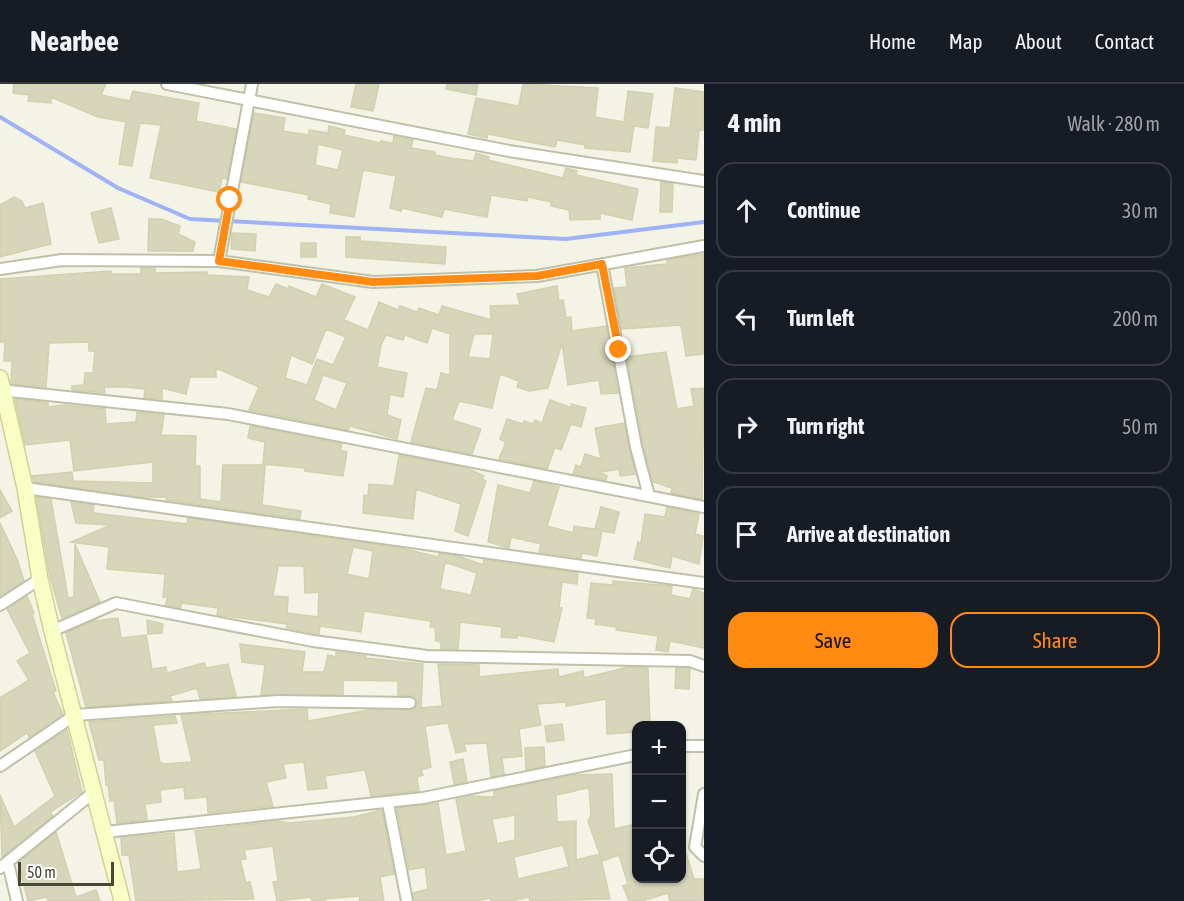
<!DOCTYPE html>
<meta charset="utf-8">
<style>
:root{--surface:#171b24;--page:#242831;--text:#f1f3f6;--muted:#9ea1a6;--line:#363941;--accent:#ff8b12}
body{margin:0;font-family:"Asap Condensed",sans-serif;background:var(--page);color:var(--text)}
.controls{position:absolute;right:18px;bottom:18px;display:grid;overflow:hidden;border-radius:12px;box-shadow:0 2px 4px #0004}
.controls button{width:54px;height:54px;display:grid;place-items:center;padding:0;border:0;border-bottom:2px solid var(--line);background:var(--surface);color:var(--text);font:30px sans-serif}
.scale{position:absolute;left:18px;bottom:15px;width:96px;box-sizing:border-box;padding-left:6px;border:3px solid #484735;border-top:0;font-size:16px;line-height:21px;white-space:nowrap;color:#484735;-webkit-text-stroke:4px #fff;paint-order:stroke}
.stop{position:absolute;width:18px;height:18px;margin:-14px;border:4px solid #ff8b12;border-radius:50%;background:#fff}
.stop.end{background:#ff8b12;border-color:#fff;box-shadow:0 2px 6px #0008}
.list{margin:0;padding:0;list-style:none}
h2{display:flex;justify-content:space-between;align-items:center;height:78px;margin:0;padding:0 24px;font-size:26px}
h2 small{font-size:20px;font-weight:400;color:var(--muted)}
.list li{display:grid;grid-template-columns:39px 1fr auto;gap:18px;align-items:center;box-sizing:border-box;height:96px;margin:0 12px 12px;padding:0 12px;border:2px solid var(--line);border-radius:18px}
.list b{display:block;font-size:22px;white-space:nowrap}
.list em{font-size:20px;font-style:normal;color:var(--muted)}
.actions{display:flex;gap:12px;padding:18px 24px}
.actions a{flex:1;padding:14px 0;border:2px solid var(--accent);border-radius:18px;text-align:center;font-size:21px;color:var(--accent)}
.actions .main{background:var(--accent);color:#111}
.icon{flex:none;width:33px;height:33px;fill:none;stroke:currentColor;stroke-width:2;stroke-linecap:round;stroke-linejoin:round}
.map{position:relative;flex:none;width:704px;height:817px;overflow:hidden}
header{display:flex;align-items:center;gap:36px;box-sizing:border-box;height:84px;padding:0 30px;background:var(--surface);border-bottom:2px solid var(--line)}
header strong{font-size:28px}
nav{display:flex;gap:33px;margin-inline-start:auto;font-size:21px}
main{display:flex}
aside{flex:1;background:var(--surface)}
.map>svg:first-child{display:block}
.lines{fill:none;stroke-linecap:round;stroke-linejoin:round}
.stream{stroke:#9eb2f5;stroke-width:4}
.building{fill:#d7d6bb;stroke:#d2d1ad;stroke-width:1.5;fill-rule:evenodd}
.street-casing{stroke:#c0c0a8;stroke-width:14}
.secondary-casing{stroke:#cdd491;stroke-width:18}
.street{stroke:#fff;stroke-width:10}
.secondary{stroke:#f8ffc5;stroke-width:15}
.route{stroke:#ff8b12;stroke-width:8}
</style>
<header>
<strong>Nearbee</strong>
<nav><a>Home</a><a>Map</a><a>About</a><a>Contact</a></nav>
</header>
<main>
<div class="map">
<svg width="704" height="817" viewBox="0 0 704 817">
<rect width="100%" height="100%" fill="#f3f4e6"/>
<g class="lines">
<!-- stream -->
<path class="stream" d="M0 33 118 104 190 135 566 155 704 138"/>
</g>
<!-- building -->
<path class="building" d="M14 0H106L101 11 130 17 133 7 199 19 196 37 236 45 227 95 222 94 219 108 150 94 161 41 140 39 132 82 119 80 126 38 98 33 51 13V19L28 17 29 11 13 9Z
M356 0H379L373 27 351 23Z
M447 0H478L476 11 446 5Z
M523 0 598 4 595 33 624 38 628 7 653 10 648 44 634 42 630 68 585 64V61L557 56 555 63 488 50 487 54 468 50 476 14 519 22Z
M675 4 704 8V46H699L696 76 677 74V79L653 77 656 43 670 44Z
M254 29 285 34 283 47 309 51V46L328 49 329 42 345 46 344 51 380 59 381 57 393 59 394 52 413 56 411 64 435 68V71L450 74 474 77 476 69 489 73 488 76 563 94 566 84 577 87 576 91 638 105 632 136 600 129V135L570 136 569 126 551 122V118L528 113 527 117 491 111 487 133 444 125 442 133 402 124 401 127 390 124 396 92 363 86 354 133 330 129 331 120 308 115 309 111 241 98ZM318 60 343 66 338 86 315 81Z
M661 98 673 100 672 128H660Z
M14 113 22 117 25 124 43 119 51 160 0 173V121Z
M111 124 119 155 99 159 91 129Z
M149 135H161L180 142 178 150 195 158 193 167H148Z
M232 149 256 150 255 167 231 165Z
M346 153H360V157L446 163 445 180 346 173Z
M301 159H316V173H301Z
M704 170V270L686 272 681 241 622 245 614 204 627 203 625 184 667 180V176Z
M141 184H155V189L207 188V191L249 193 247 206 269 213 276 200 288 205 289 202 316 213 322 200 355 213 344 236 368 246 379 218 398 226 400 222 417 228 419 224 439 231 442 222 491 236 490 222 520 221 517 210 557 202 559 217 563 216 566 234 571 233 572 247 606 242 618 309 601 310 599 296 568 301 562 259 548 304 529 307 517 303 519 297 500 290 492 324 459 317 452 336 481 345 472 370 411 358 426 304 437 306 441 289 450 291V250L432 244 427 259 405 251 403 256 386 251 381 261 377 283 407 289 403 313 390 310 387 331 401 336 397 355 350 342 348 346 249 326 259 303 216 284V293H190L186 310 162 304V315L144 314 145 305 125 303H104L105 309 72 306V302L84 301 85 289H93L95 267H89V258L49 259 46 303 11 300 12 277H4L5 258H0V195L111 187V190H141ZM326 245 346 253 333 281 317 275 307 301 285 294 291 271 312 280ZM474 250H493L490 275 468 273ZM323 291 347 299 336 326 314 316Z
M666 268 677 325 694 322 691 305 704 304 702 415 671 409 672 404 653 398 643 361 627 273Z
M15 315 48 319V323L66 321 105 325 106 340 136 338 137 328 164 331 161 351 196 352 195 382H200V415L221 418 223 381H265L262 421 301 427 300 435 166 416 167 413H141L34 398 32 392 72 388 73 397 153 399V378L74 387 70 356 25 361Z
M550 316 572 324 571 320 586 324 581 343 571 340 561 366 555 363 547 385 499 375 506 358 500 355 507 335 523 340 524 337 533 340 535 336 542 339Z
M624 339 635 390 620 392 619 385 600 388 607 392 606 396 573 390 576 381 581 383 585 370 601 375 595 344Z
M250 342 342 360 340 366 347 368 343 392 305 387V384L263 380 265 358 248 354Z
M399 371 467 384 484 392 482 395 486 397 468 452 455 447 461 420 416 405 413 435 363 429 364 411 368 412 369 400 394 402Z
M534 397 559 403 547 442 573 449 574 442 601 446 595 445 601 423 619 428 614 449 602 447 597 472 582 469 581 474 539 468 541 460 511 453 509 464 488 458 498 401 530 409Z
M0 406 12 427 0 434Z
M36 413 51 415 68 514 74 513 75 460 100 518 62 534 50 493Z
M71 418 94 421 93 429 187 440 188 434 401 464 438 473 439 469 458 472 483 481 484 476 578 489 577 500 562 498 559 524H562L554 558 517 551V554L501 553 502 543 460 538 458 565H441V558L436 557 435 543H430L431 537 364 527 361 548 320 542 319 550 311 549 287 544V540L217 531 218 524 182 519 180 524 165 521 168 513H163L165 490 107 485 109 463 71 458 111 441 76 439ZM353 463 373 467 369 495 347 490ZM445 478 477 489 471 511 440 505ZM278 482H304L305 509 319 508 318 533 287 529 288 513 273 512Z
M667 423 699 430 695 450 703 452 699 480 672 472 670 484 634 475 638 458 641 459 645 430 665 433Z
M0 439 17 475 24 497 0 512Z
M613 497 672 502 671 511 690 515 693 505 704 509V564L670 557 668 568 656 566 658 552 616 546 617 543 595 540 596 535 587 534 591 499 613 501Z
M27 512 34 529 32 530 56 607 53 608 63 630 29 653 27 649 0 667V614L29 596 17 577 30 569 7 525Z
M118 534 121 554 146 551 152 585 166 583 167 589 204 579 206 584 228 580 236 612 200 615 197 604 170 612 172 617 86 623 66 549 94 537Z
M147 536 163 540 162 549 148 550Z
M240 560 305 568 302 588H324L328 571 336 573V568L366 572 365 574 423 580 421 624 442 622 438 580 479 581V593L558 585 559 593 583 587 584 594 628 583 648 584 650 642H636V648L607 650 606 615 566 622V618L537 620 541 641 519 645 522 672 502 674 504 690 491 693 487 659 464 660 466 667 456 669 448 639 425 642 431 683 421 686 423 691 417 693 419 707 371 712 365 686 325 692 327 704 308 706 304 678 283 680 286 694 266 698 273 722 208 729 207 713 185 715 184 703 160 706 161 718 145 720 147 736 117 739 114 716 110 717 108 701H106L104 676H99L89 638 175 632 177 639 153 641 160 678 164 680 192 678 181 631 307 625 308 637 369 626H410L417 622V616L413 612 398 611V597L343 596V610L261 611 265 581 242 578Z
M676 584 690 585 689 605 675 604Z
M562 640 564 656 547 658 545 642Z
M67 646 82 708 50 728 53 732 2 773 0 711 14 743 55 712 35 667Z
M544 663 545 682 526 686 525 664Z
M463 675 467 697 454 700 450 678Z
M612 690 614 745 636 740V795H681V763H684L694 795H704V817H670L668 809 642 817H629L623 802 628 800 619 771 602 777 588 737 591 732 589 704 577 706 576 703V707L556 711 557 738 576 737V776L600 770 610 815 530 817 529 813 512 817H491L490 814 477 817H414L413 809 428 805 425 783 409 786 397 724 438 719 446 771 466 767 456 715 470 712 494 713V707L576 691ZM515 731V756L497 760 492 735ZM563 761 569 783 518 795 514 773Z
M382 726 394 790 380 793 384 817H360L359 812 324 815 325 817H312L311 813 277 817 273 798 278 797 273 762 244 766 246 775 240 776 246 799 250 798 254 815 136 817 129 771H122L121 754 174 749 177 788 201 785 195 747 278 737 289 739 354 733Z
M56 748 76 813 96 806 100 817H48L47 813 28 817 18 779Z"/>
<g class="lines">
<defs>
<path id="street" d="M167 0 509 67 704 97
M219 177 252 0
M602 180 636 363 649 412
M0 185 62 176 219 177 373 198 537 192 704 162
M0 306 228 330 704 423
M25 404 704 499
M0 521 40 495
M52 547 116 519 313 557 427 572 690 577 704 582
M682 662H704
M0 682 75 631 278 617 410 619
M704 710 695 763 704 772
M388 719 407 817
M105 748 423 714 636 671
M8 779 17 817
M0 784 94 708"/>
<path id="secondary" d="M0 294 25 404 40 495 52 547 122 817"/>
</defs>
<!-- street casing -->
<use href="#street" class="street-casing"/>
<!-- secondary casing -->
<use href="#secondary" class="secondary-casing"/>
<!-- street -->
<use href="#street" class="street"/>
<!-- secondary -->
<use href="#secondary" class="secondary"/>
</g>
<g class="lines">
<!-- route -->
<path class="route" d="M230 116 219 177 373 198 537 192 602 180 619 266"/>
</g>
</svg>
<div class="controls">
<button>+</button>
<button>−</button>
<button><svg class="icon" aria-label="locate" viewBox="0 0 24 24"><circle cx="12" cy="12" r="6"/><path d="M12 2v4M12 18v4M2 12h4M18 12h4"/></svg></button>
</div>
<div class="scale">50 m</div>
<div class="stop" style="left:230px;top:116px"></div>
<div class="stop end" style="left:619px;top:266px"></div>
</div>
<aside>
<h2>4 min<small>Walk · 280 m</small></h2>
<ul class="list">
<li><svg class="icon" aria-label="ahead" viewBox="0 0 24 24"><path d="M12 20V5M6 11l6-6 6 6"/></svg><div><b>Continue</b></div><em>30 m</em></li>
<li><svg class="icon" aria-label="left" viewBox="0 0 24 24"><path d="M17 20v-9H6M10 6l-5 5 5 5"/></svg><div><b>Turn left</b></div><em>200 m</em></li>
<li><svg class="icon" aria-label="right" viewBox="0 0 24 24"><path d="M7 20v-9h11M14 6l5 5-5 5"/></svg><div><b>Turn right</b></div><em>50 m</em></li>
<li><svg class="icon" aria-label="arrive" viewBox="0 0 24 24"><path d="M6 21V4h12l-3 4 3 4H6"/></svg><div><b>Arrive at destination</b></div></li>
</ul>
<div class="actions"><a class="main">Save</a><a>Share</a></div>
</aside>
</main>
